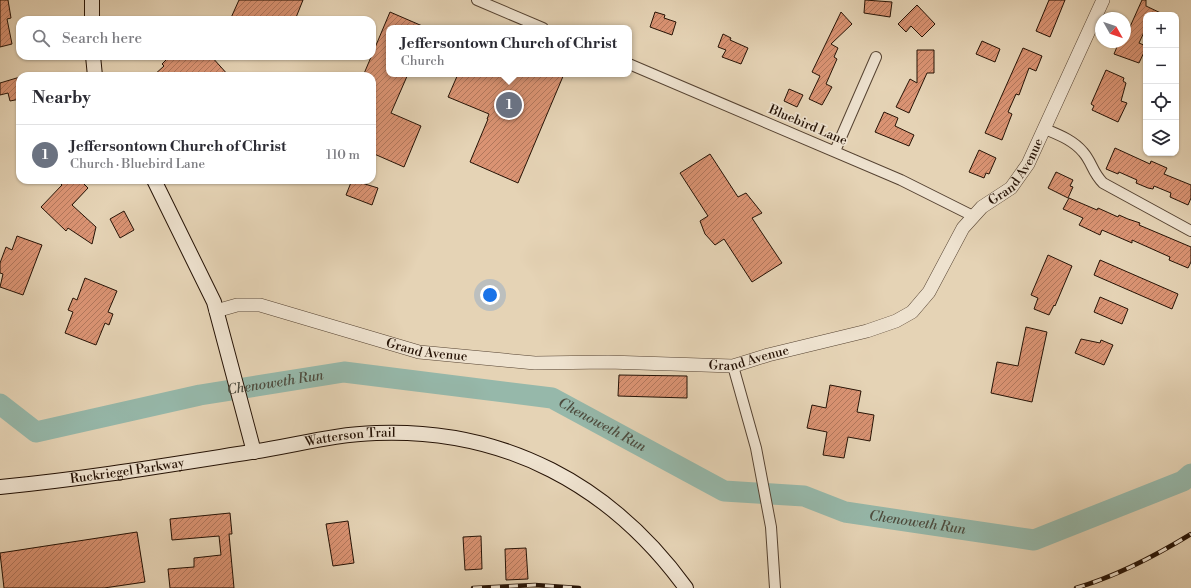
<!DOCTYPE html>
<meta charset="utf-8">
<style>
:root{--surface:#fff;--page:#f2f2f3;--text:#2b2b33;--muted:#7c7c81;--line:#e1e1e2;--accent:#8f2418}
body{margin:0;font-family:"Libre Bodoni",serif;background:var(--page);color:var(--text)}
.controls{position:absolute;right:12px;top:12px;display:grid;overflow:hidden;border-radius:8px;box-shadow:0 1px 3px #0004}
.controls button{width:36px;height:36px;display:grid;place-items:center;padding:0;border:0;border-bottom:1px solid var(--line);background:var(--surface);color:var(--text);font:20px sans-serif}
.compass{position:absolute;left:1095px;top:12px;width:36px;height:36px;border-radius:50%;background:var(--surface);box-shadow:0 1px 3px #0004;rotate:130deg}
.you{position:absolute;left:490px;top:295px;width:14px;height:14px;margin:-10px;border:3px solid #fff;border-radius:50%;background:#1a73e8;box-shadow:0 0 0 6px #1a73e833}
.badge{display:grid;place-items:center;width:26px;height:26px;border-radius:50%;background:var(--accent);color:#fff;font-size:13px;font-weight:700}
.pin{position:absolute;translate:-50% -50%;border:2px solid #fff;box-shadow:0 1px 4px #0006}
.popup{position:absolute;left:386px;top:25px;width:246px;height:52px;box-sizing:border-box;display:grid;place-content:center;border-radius:8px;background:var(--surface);filter:drop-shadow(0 1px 3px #0005);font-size:13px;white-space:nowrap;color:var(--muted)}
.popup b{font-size:15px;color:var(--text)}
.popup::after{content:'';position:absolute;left:50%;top:100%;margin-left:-8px;border:8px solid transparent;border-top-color:var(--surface)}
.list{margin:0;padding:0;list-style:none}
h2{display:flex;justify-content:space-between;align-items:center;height:52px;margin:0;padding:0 16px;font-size:17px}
h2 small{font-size:13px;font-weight:400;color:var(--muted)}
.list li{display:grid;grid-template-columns:26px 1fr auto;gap:12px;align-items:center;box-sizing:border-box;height:60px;padding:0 16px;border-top:1px solid var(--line)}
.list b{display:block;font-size:15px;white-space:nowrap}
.list p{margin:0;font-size:13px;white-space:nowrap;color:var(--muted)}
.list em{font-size:13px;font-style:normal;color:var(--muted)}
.icon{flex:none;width:22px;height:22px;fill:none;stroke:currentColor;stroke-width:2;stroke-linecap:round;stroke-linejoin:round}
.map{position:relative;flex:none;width:1191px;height:588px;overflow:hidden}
.search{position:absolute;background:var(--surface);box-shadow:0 1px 3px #0004;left:16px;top:16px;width:360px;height:44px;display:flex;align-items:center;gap:10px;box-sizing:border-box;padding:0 14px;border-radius:12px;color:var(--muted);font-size:15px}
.panel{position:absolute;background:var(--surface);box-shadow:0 1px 3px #0004;left:16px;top:72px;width:360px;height:112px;border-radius:12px}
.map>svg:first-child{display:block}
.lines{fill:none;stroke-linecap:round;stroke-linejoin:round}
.river{stroke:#96b8aa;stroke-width:21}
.building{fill:url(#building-hatch);stroke:#251205}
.minor-casing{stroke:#554231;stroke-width:12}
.tertiary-casing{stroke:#554231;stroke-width:14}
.secondary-casing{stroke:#251205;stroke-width:16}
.minor{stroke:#eee2cf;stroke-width:10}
.tertiary{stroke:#eee2cf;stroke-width:13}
.secondary{stroke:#eee2cf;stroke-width:14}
.rail-casing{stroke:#251205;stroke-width:4.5}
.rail{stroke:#eee2cf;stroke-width:3;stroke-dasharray:9;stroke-linecap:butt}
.labels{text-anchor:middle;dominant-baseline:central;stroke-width:3.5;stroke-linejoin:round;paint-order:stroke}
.street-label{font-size:13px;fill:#251205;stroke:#eee2cf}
.water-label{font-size:14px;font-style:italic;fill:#4d4c3f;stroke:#eee2cf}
</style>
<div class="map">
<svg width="1191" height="588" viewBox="0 0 1191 588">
<defs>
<pattern id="building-hatch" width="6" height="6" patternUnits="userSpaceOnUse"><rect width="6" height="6" fill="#da9373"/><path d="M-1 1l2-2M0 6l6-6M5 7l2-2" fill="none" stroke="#b1775c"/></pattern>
</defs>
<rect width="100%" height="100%" fill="#e5d3b5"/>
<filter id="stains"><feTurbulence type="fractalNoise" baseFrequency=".005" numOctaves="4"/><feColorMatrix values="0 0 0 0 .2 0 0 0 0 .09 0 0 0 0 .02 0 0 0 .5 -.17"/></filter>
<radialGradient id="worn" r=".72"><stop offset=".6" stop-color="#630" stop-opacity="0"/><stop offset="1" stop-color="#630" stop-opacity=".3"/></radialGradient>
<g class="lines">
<!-- river -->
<path class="river" id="s1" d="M0 404 36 432 200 395 344 372 552 398 724 491 804 496 845 512 1034 540 1183 481 1191 474"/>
</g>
<!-- building -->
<path class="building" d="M0 0H8L11 18 7 19 12 44 0 47Z
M239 0H303L295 20H230Z
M865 0 892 2 890 17 864 13Z
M1049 0H1065L1050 37 1036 31Z
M1142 0H1146V6L1165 15H1146V28L1139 43 1146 46V48L1139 63 1114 54 1119 42H1125V38Z
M917 5 935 24 922 37 911 26 906 32 898 24Z
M390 12 427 28H389V74H408L391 113 421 126 404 167 372 153V76H363Z
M655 12 665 15 664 18 676 22 672 35 650 27Z
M841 12 852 24 831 44 838 48 834 57 837 59 826 84 832 87 822 105 809 99 820 76 812 72Z
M723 34 731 38 730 40 748 48 741 64 722 57 726 50 718 47Z
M982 41 1000 49 995 62 976 54Z
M1023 48 1042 56 1036 71 1029 68 1019 95 1016 94 1008 112 1012 114 1002 140 985 133Z
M917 50H934V73H927L909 113 896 107 910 79 917 83Z
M170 56H211L229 76H153L164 66 162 64Z
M1106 70 1124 78 1123 81 1126 83 1121 101 1127 103 1118 122 1092 110 1094 106 1091 104Z
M458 74H564L518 183 470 162 488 119H487L489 114 448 97Z
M20 77V99L10 101 8 93 0 95V83Z
M789 89 803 95 797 107 784 101Z
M884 112 898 118 895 126 914 135 909 146 875 132Z
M1115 148 1150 164 1151 161 1167 168 1164 174 1191 185V198L1188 205 1170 197 1171 193 1154 186 1153 189 1148 188 1136 183 1137 180 1119 172 1118 174 1106 169Z
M979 150 996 158 989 174 986 173 984 178 969 172Z
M710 154 738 197 746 193 762 213 752 218 782 263 752 282 724 239 715 245 705 234 700 221 708 216 680 173Z
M1056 172 1073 180 1070 186 1073 187 1068 198 1048 188Z
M57 180H80L88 188 72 205 96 227 92 244 68 228 66 231 41 207 62 185Z
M352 180 378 188 372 205 346 195Z
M1069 198 1097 210 1098 208 1118 217 1119 215 1128 219 1140 223 1139 225 1191 247V262L1188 268 1169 260 1170 257 1132 240V243L1102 230 1100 235 1079 225 1083 218 1063 209Z
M124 211 134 230 120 238 110 219Z
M17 236 42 245 23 295 0 287 3 274 0 273V263L6 247 12 250Z
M1048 255 1072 266 1055 306 1054 305 1049 315 1034 309 1038 298 1031 295Z
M1100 260 1178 294 1172 309 1094 275Z
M85 278 117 291 108 312 113 314 109 325 105 323 96 345 65 333 73 312 68 310 73 298 77 300Z
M1100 297 1128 309 1122 324 1094 312Z
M1026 327 1047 332 1032 402 991 393 997 362 1018 366Z
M1081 339 1100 343 1101 340 1113 345 1104 365 1075 353Z
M619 375 687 376V398L618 396Z
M830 385 861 391 857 412 874 415 870 441 848 437 844 458 823 455 827 432 807 428 812 405 826 408Z
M230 513 232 534H229L234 588H170L168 569 194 567V558L221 555 219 536 172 540 170 519Z
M348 521 354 563 333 566 326 524Z
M137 532 145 582 104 588H4L0 553Z
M481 536 482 569 465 570 463 537Z
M526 548 528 579 506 580 505 549Z"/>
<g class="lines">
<defs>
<path id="minor" d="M477 0 543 28
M629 64 901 180 973 216
M1045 129C1059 135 1073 140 1083 152 1092 162 1092 172 1103 183L1191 231
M835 151 876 57
M733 366 756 448 771 527 775 588"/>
<g id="tertiary">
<path id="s2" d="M216 311 237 305H260L419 352 535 363 608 362 733 366 768 355 867 331 896 321 912 312 929 292 963 228 982 207 1011 188 1028 164 1103 0"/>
</g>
<g id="secondary">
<path d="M92 20V0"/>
<path d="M93 56 95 76"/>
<path d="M154 180 214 302 254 452"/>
<path id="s3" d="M0 487C84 479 168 465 251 452 293 446 334 434 376 433 505 428 611 485 686 588"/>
</g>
</defs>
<!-- minor casing -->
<use href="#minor" class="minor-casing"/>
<!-- tertiary casing -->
<use href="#tertiary" class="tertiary-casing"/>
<!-- secondary casing -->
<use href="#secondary" class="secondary-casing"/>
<!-- minor -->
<use href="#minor" class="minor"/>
<!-- tertiary -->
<use href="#tertiary" class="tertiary"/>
<!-- secondary -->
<use href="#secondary" class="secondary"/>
<defs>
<path id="rail" d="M473 588 535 585 579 588
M1076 588C1117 576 1155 556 1191 534"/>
</defs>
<!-- rail casing -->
<use href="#rail" class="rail-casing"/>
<!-- rail -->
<use href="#rail" class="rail"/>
</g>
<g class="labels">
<!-- street labels -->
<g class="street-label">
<text transform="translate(808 125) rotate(23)">Bluebird Lane</text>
<text stroke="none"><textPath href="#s2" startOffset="890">Grand Avenue</textPath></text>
<text stroke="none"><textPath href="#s2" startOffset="218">Grand Avenue</textPath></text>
<text stroke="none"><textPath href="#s2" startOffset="542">Grand Avenue</textPath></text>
<text stroke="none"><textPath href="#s3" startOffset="354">Watterson Trail</textPath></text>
<text stroke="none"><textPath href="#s3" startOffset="128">Ruckriegel Parkway</textPath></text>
</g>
<!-- water labels -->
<g class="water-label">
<text stroke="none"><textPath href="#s1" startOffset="290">Chenoweth Run</textPath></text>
<text stroke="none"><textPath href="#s1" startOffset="626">Chenoweth Run</textPath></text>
<text stroke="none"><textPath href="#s1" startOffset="962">Chenoweth Run</textPath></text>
</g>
</g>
<rect width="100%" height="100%" filter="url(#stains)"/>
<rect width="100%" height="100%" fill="url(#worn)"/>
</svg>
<div class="controls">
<button>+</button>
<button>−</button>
<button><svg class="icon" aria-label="locate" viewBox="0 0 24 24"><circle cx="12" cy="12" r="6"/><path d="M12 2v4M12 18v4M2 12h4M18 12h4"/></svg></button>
<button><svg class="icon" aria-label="layers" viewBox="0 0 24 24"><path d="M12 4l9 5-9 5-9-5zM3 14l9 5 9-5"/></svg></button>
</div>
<svg class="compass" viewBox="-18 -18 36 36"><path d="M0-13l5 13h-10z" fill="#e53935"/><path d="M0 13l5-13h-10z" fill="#7c7c81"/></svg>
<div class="you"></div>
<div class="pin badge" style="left:509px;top:105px;background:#6b7280">1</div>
<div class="popup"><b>Jeffersontown Church of Christ</b>Church</div>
<div class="search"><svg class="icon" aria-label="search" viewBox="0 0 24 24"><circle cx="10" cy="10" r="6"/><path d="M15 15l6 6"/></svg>Search here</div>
<section class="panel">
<h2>Nearby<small></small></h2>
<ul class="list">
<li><span class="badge" style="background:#6b7280">1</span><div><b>Jeffersontown Church of Christ</b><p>Church · Bluebird Lane</p></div><em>110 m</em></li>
</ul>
</section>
</div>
